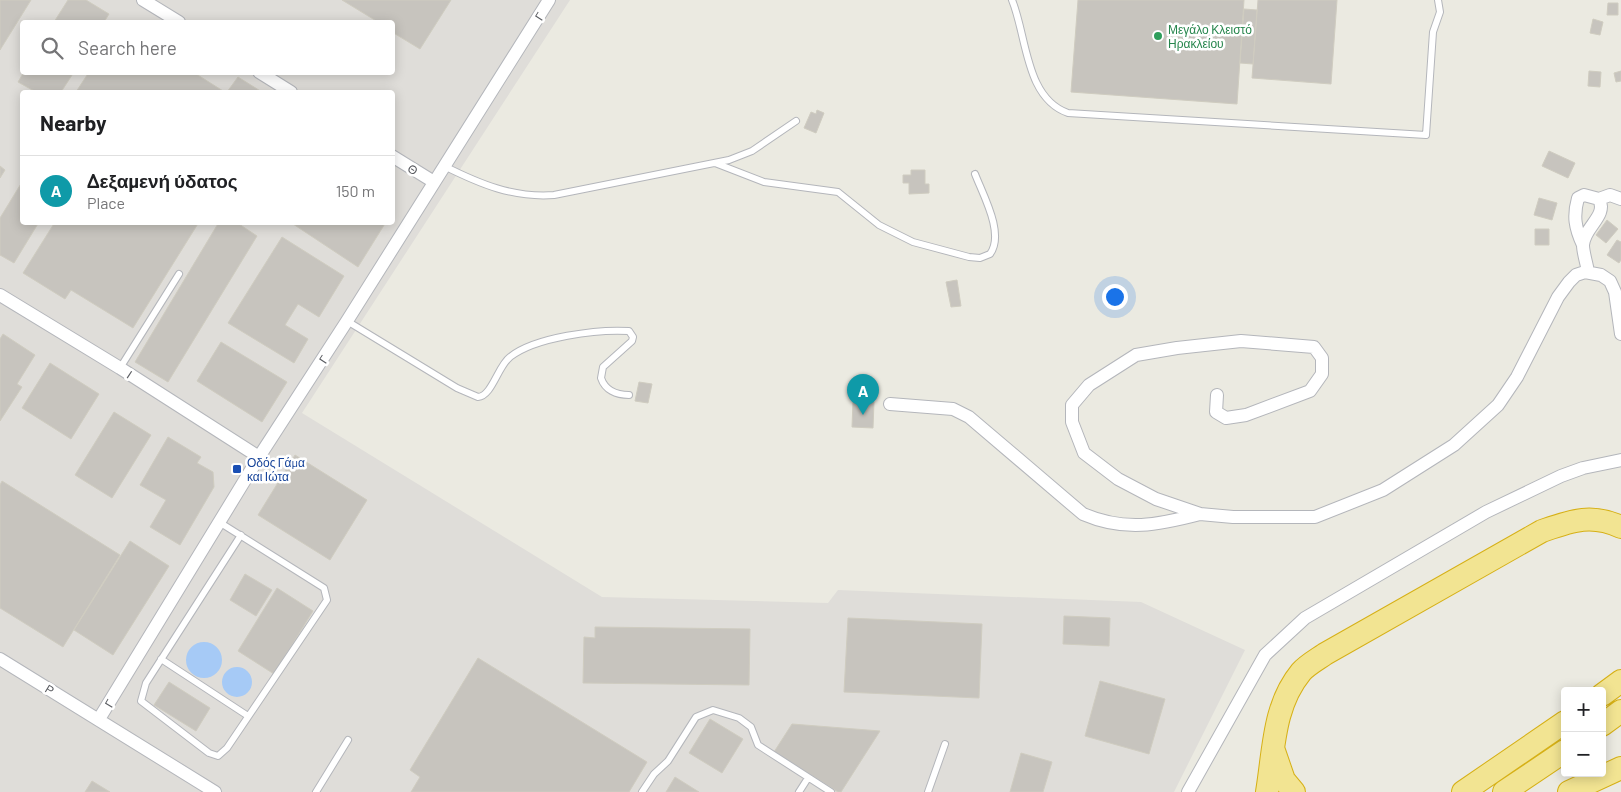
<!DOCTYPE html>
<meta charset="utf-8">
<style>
:root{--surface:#fff;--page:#f6f6f6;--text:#202124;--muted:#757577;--line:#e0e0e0;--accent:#b45309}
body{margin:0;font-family:Barlow,sans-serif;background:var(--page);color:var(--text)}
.controls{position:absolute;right:15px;bottom:15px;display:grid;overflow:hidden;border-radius:5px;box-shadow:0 2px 12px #0003}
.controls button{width:45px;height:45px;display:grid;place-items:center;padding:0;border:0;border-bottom:1px solid var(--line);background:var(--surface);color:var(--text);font:25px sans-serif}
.you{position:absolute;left:1114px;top:296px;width:18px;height:18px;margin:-12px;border:4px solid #fff;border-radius:50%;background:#1a73e8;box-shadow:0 0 0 8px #1a73e833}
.badge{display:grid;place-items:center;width:32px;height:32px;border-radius:50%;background:var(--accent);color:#fff;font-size:16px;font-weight:700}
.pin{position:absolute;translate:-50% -41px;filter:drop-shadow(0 1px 2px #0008)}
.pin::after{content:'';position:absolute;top:26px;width:18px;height:15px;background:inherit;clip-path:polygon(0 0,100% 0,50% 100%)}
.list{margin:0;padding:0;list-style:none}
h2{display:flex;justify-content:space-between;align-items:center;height:65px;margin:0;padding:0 20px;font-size:21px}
h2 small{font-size:16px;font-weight:400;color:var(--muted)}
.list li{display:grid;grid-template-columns:32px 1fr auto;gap:15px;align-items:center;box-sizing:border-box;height:70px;padding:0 20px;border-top:1px solid var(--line)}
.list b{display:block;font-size:19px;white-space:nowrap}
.list p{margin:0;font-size:16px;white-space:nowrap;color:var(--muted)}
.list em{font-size:16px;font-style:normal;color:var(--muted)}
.icon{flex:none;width:28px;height:28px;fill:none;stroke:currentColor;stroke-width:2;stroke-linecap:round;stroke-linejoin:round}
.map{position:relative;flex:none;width:1621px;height:792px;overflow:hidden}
.search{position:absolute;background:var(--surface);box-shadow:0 2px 12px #0003;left:20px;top:20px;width:375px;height:55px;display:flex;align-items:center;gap:12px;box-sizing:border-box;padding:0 18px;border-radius:5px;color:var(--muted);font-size:19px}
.panel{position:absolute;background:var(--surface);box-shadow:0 2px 12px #0003;left:20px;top:90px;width:375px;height:135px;border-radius:5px}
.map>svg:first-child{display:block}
.industrial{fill:#dfddd9;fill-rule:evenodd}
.water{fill:#a6caf6}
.building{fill:#c7c4be;stroke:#cfccc0}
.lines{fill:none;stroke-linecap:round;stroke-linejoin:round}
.service-casing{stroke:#b4b6bb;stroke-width:8}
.minor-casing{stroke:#b4b6bb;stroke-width:14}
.motorway-casing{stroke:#d6b016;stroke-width:24}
.service{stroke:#fff;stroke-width:6}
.minor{stroke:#fff;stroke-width:12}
.motorway{stroke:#f2e492;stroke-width:22}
.leisure-dot{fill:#2e9e5b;stroke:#fff;stroke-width:2}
.transit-dot{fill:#1a4fb4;stroke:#fff;stroke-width:2}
.labels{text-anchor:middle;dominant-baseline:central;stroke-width:5;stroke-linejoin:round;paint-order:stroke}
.street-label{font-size:12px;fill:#5a5c61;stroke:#fff}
.leisure-label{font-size:12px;fill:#27864d;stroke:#fff;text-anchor:start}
.transit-label{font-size:12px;fill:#164399;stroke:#fff;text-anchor:start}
</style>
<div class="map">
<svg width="1621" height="792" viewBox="0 0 1621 792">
<rect width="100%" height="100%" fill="#ebeae1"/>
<!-- industrial -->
<path class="industrial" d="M0 0H570L302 413 602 597 828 603 838 590 1141 602 1245 650 1174 792H0ZM22 22H392V72H22ZM22 92H392V222H22Z"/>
<!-- water -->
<path class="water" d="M186 660a18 18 0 1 1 36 0a18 18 0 1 1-36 0Z
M222 682a15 15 0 1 1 30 0a15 15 0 1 1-30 0Z"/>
<!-- building -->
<path class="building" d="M0 0H31L0 50Z
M68 0H86L109 14 104 22H54Z
M342 0H451L420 49 392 32V22H378Z
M1078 0H1244L1237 104 1071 92Z
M1258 0H1337L1331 84 1252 78Z
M1608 3H1618V15H1607Z
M1244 9 1257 10 1253 64 1240 63Z
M1593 19 1603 22 1600 35 1590 33Z
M1589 71 1601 72 1600 87 1588 86Z
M1621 71V81L1616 82 1614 73Z
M24 72H74L61 92H36L18 82Z
M89 72H193L223 91 76 92Z
M238 77 262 92H227Z
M817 110 824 113 816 133 804 128 811 112 816 114Z
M1549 151 1575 163 1568 178 1542 166Z
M0 166 5 170 0 178Z
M911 170H925V184H929V193L909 194V183H903V175H911Z
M22 182V222H39L14 263 0 255V218Z
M1539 198 1557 203 1552 220 1534 215Z
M1607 220 1618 229 1606 243 1596 235Z
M55 222H199L133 328 71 290 65 299 23 273Z
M219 222H236L257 236 168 382 135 362Z
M290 222H386L358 267Z
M1535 229H1549V245H1535Z
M282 237 344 276 319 317 298 304 285 325 308 339 294 363 228 323Z
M1617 240 1621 242V260L1619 263 1607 255Z
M957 280 961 306 951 307 946 282Z
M3 334 35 355 17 384 22 387 0 421V339Z
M221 342 287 382 262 422 197 381Z
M50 363 99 394 71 439 22 408Z
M639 382 652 384 648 403 635 401Z
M853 401 874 402 873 428 852 427Z
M114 412 151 435 112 498 75 475Z
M168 437 201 457 197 463 213 472 214 487 180 545 150 527 166 500 140 485Z
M295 455 367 500 330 560 258 515Z
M2 481 120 555 63 647 0 608V485Z
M130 541 169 566 113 655 74 630Z
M245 574 272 590 256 616 230 600Z
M277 588 313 611 274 674 238 651Z
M1064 616 1110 618 1109 646 1063 644Z
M848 618 982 624 979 698 844 692Z
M595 627 750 629 749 685 583 683 584 637 595 638Z
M478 658 647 762 629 792H411L420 777 410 770Z
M1100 681 1165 699 1149 754 1085 736Z
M169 682 210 708 196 731 154 705Z
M710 719 743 739 722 773 689 753Z
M792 724 880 731 841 792H838L774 752Z
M1021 753 1052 762 1043 792H1010Z
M675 777 699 792H666Z
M92 781 110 792H85Z"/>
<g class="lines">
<defs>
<path id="service" d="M1012 0C1027 36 1025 98 1068 113L1426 135 1433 32 1440 12 1438 0
M715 163 764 182 838 192 879 225 913 242 969 257 980 258 990 254C1005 234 983 195 975 174
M444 166C480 184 513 198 554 195L729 160 752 151 796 121
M347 321 457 388 478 397C492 396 498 366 510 357 535 337 598 329 629 331L633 337 632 341 603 367 601 378C605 390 616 395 629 395
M120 368 179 274
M219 522 324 588 327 600 227 748 218 756 209 753 141 701 146 683 241 535
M161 659 248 716
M316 792 348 740
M642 792 654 774 668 761 696 717 713 710 739 718 751 727 758 745 831 792
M799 792 808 778
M928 792 945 744"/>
<path id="minor" d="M143 0 179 22
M259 72 291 92
M392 156 434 182
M1599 199 1610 195 1621 199
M1583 245C1575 228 1573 216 1578 198L1584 195 1599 199C1608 216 1584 227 1583 245 1583 253 1587 264 1588 272
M0 295 120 368 259 457
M1217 395 1216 412 1226 418 1246 415 1310 391 1322 374V358L1314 347 1241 341 1177 348 1136 355 1089 385 1072 405V422L1084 453 1118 479 1156 499 1200 514 1233 517H1315L1383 490 1454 445 1498 405 1517 377 1558 297 1569 282 1576 275 1585 272 1601 275 1610 281 1615 292 1621 334
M890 404 953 409 969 417 1083 514C1125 532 1158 525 1200 514
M0 659 215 792
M99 719 259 457 347 321 549 0
M1188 792 1265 655 1305 618 1486 512 1561 476 1583 468 1621 460"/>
<path id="motorway" d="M1602 695 1621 681
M1602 725 1621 711
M1274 751 1284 780 1294 792
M1267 792C1274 750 1273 706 1301 672 1307 665 1318 659 1325 654L1542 531C1571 521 1591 513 1621 527
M1463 792 1565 722
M1504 792 1565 751
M1569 792 1621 768"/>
</defs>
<!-- service casing -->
<use href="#service" class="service-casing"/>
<!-- minor casing -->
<use href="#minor" class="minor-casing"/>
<!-- motorway casing -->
<use href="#motorway" class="motorway-casing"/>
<!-- service -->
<use href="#service" class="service"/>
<!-- minor -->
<use href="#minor" class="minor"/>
<!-- motorway -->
<use href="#motorway" class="motorway"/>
</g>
<!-- markers -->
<circle class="leisure-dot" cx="1158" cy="36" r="5"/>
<rect class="transit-dot" x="232" y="464" width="10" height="10" rx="2.5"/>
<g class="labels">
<!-- street labels -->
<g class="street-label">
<text transform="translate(539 16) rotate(-58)">Γ</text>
<text transform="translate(413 169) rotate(32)">Θ</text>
<text transform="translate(323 359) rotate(-57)">Γ</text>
<text transform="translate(130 374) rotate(33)">Ι</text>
<text transform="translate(50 689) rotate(31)">Ρ</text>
<text transform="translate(109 703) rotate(-59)">Γ</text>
</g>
<!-- leisure labels -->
<g class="leisure-label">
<text x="1168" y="29">Μεγάλο Κλειστό<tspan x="1168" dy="14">Ηρακλείου</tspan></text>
</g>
<!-- transit labels -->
<g class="transit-label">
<text x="247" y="462">Οδός Γάμα<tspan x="247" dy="14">και Ιώτα</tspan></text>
</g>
</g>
</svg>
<div class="controls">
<button>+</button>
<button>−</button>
</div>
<div class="you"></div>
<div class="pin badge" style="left:863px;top:415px;background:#0f9aa8">A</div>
<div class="search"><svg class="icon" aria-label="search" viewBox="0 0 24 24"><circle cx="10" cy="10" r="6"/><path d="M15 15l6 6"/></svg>Search here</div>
<section class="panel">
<h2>Nearby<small></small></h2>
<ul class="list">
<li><span class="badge" style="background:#0f9aa8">A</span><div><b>Δεξαμενή ύδατος</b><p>Place</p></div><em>150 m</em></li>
</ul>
</section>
</div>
